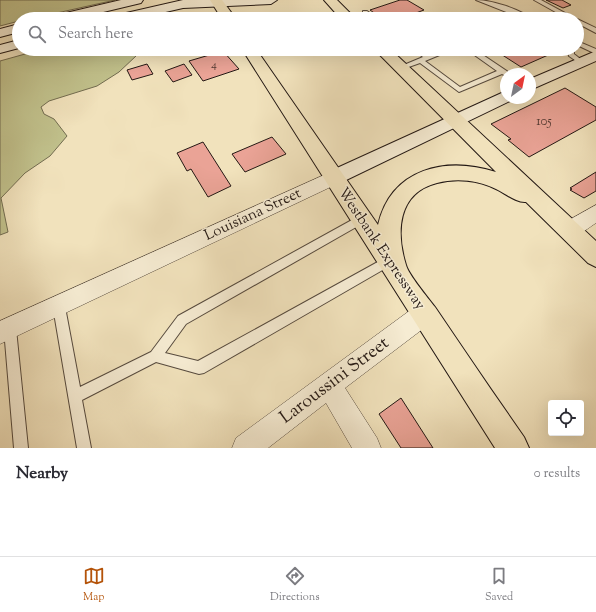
<!DOCTYPE html>
<style>
:root{--surface:#fff;--page:#f7f7f7;--text:#2b2b33;--muted:#7c7c81;--line:#e1e1e2;--accent:#b45309}
body{margin:0;font-family:"Sorts Mill Goudy",serif;background:var(--page);color:var(--text)}
.controls{position:absolute;right:12px;bottom:12px;display:grid;overflow:hidden;border-radius:4px;box-shadow:0 4px 16px #0002}
.controls button{width:36px;height:36px;display:grid;place-items:center;padding:0;border:0;border-bottom:1px solid var(--line);background:var(--surface);color:var(--text);font:20px sans-serif}
.compass{position:absolute;left:500px;top:68px;width:36px;height:36px;border-radius:50%;background:var(--surface);box-shadow:0 4px 16px #0002;rotate:33deg}
.list{margin:0;padding:0;list-style:none}
h2{display:flex;justify-content:space-between;align-items:center;height:52px;margin:0;padding:0 16px;font-size:17px}
h2 small{font-size:13px;font-weight:400;color:var(--muted)}
.icon{flex:none;width:22px;height:22px;fill:none;stroke:currentColor;stroke-width:2;stroke-linecap:round;stroke-linejoin:round}
.map{position:relative;flex:none;width:596px;height:448px;overflow:hidden}
.search{position:absolute;background:var(--surface);box-shadow:0 4px 16px #0002;left:12px;right:12px;top:12px;height:44px;display:flex;align-items:center;gap:10px;box-sizing:border-box;padding:0 14px;border-radius:22px;color:var(--muted);font-size:15px}
.sheet{height:108px;background:var(--surface)}
nav{display:flex;justify-content:space-around;align-items:center;box-sizing:border-box;height:56px;border-top:1px solid var(--line);background:var(--surface);font-size:11px;color:var(--muted)}
nav a{display:grid;justify-items:center;gap:2px}
nav .on{color:var(--accent)}
.map>svg:first-child{display:block}
.green{fill:#c1c18c;stroke:#726c50}
.building{fill:#eaa396;stroke:#231814}
.lines{fill:none;stroke-linecap:round;stroke-linejoin:round}
.lane-casing{stroke:#564a3e;stroke-width:2}
.street-casing{stroke:#564a3e;stroke-width:1}
.secondary-casing{stroke:#231814;stroke-width:2}
.highway-casing{stroke:#231814;stroke-width:2}
.lane{fill:#f6ecd3;fill-rule:evenodd}
.street{fill:#f6ecd3;fill-rule:evenodd}
.secondary{fill:#f6ecd3;fill-rule:evenodd}
.highway{fill:#f1e2bc;fill-rule:evenodd}
.labels{text-anchor:middle;dominant-baseline:central;stroke-width:3;stroke-linejoin:round;paint-order:stroke}
.far-number-label{font-size:11px;fill:#553b34}
.number-label{font-size:13px;fill:#553b34}
.street-label{font-size:15px;fill:#231814;stroke:#f6ecd3}
.near-street-label{font-size:18px;fill:#231814;stroke:#f6ecd3}
</style>
<div class="map">
<svg width="596" height="448" viewBox="0 0 596 448">
<rect width="100%" height="100%" fill="#f1e2bc"/>
<filter id="stains"><feTurbulence type="fractalNoise" baseFrequency=".005" numOctaves="4"/><feColorMatrix values="0 0 0 0 .2 0 0 0 0 .09 0 0 0 0 .02 0 0 0 .5 -.17"/></filter>
<radialGradient id="worn" r=".72"><stop offset=".6" stop-color="#630" stop-opacity="0"/><stop offset="1" stop-color="#630" stop-opacity=".3"/></radialGradient>
<!-- green -->
<path class="green" d="M0 0H115L30 19H19V21L0 26Z
M43 49H138L136 56 119 72 97 86 49 101 41 107 44 114 54 119 67 136 50 156 25 173 1 198 8 232 0 235V61Z"/>
<!-- building -->
<path class="building" d="M400 0H407L424 10 405 17 408 19H383L370 10Z
M546 0H562L571 5 563 8Z
M493 49H550L555 52 521 67Z
M223 51 239 69 203 81 189 61Z
M147 64 153 74 132 80 127 70Z
M184 64 192 75 173 82 165 71Z
M565 88 596 107V120L529 157 508 140 511 139 491 124Z
M272 137 286 154 245 172 232 154Z
M203 142 231 186 208 197 191 169 187 171 177 153Z
M596 172V191L584 198 570 190 572 189 570 188Z
M401 398 433 448H401L379 414Z"/>
<g class="lines">
<defs>
<path id="lane" d="M476 0C491 0 520 9 532 19H524Z
M534 0H541L576 19H568Z
M363 11H367L378 19H371L363 13Z
M424 13 433 18 434 19C429 19 425 19 421 15Z
M577 19 596 28V33L577 23Z
M577 41 596 49V54L577 45Z
M413 49H420L429 55 445 49H454L425 61 460 87 497 71 466 49H474L511 74H506V76L502 74 459 92 420 63 403 69H399V67L423 57Z
M568 49H574V54L583 61V63H579L569 56Z
M361 215 365 216 366 219 365 222 186 324 165 353 198 361 385 258 389 256 393 258 394 261 393 264 204 373 199 374 156 362 82 400 91 448H77L53 307 55 303 59 301 63 303 65 307 80 387 151 352 178 316Z
M10 323 14 325 16 329 28 448H14L4 329 6 325Z"/>
<path id="street" d="M333 171 339 173 342 178 339 183 0 344V321Z
M596 205V223C585 230 575 240 562 236L559 230 562 224Z
M424 303 432 306 435 314 432 322 345 388 377 438 381 448H352L326 403 268 448H232L236 438 416 306Z"/>
<path id="secondary" d="M121 0H143L141 3 74 19H51L53 16Z
M183 0H277L271 4 183 8 135 19H111L113 16Z
M19 24V32L0 37V29Z
M19 40V48L0 53V45Z
M596 51V61L530 90V79Z
M506 91V98H513L512 100 340 183 333 186 326 183 323 178 326 173Z"/>
<path id="highway" d="M210 0H222L236 19H222Z
M324 0H337L356 19H341Z
M242 49H256L378 225C391 168 446 156 496 172L374 49H390L596 241V267L588 263 526 202C516 203 505 193 496 189 478 180 456 178 437 183 397 193 396 233 406 265 408 274 428 298 435 307 464 350 494 394 524 437L529 448H495Z"/>
</defs>
<!-- lane casing -->
<use href="#lane" class="lane-casing"/>
<!-- street casing -->
<use href="#street" class="street-casing"/>
<!-- secondary casing -->
<use href="#secondary" class="secondary-casing"/>
<!-- highway casing -->
<use href="#highway" class="highway-casing"/>
<!-- lane -->
<use href="#lane" class="lane"/>
<!-- street -->
<use href="#street" class="street"/>
<!-- secondary -->
<use href="#secondary" class="secondary"/>
<!-- highway -->
<use href="#highway" class="highway"/>
</g>
<g class="labels">
<!-- far-number labels -->
<g class="far-number-label">
<text x="214" y="65">4</text>
</g>
<!-- number labels -->
<g class="number-label">
<text x="544" y="122">105</text>
</g>
<!-- street labels -->
<g class="street-label">
<text transform="translate(253 215) rotate(-25)">Louisiana Street</text>
<text transform="translate(381 249) rotate(56)">Westbank Expressway</text>
</g>
<!-- near-street labels -->
<g class="near-street-label">
<text transform="translate(335 381) rotate(-37)">Laroussini Street</text>
</g>
</g>
<rect width="100%" height="100%" filter="url(#stains)"/>
<rect width="100%" height="100%" fill="url(#worn)"/>
</svg>
<div class="controls">
<button><svg class="icon" aria-label="locate" viewBox="0 0 24 24"><circle cx="12" cy="12" r="6"/><path d="M12 2v4M12 18v4M2 12h4M18 12h4"/></svg></button>
</div>
<svg class="compass" viewBox="-18 -18 36 36"><path d="M0-13l5 13h-10z" fill="#e53935"/><path d="M0 13l5-13h-10z" fill="#7c7c81"/></svg>
<div class="search"><svg class="icon" aria-label="search" viewBox="0 0 24 24"><circle cx="10" cy="10" r="6"/><path d="M15 15l6 6"/></svg>Search here</div>
</div>
<section class="sheet">
<h2>Nearby<small>0 results</small></h2>
<ul class="list">
</ul>
</section>
<nav>
<a class="on"><svg class="icon" aria-label="map" viewBox="0 0 24 24"><path d="M3 6l6-2 6 2 6-2v14l-6 2-6-2-6 2zM9 4v14M15 6v14"/></svg>Map</a>
<a><svg class="icon" aria-label="directions" viewBox="0 0 24 24"><path d="M12 3l9 9-9 9-9-9zM9 14v-3h6M13 9l2 2-2 2"/></svg>Directions</a>
<a><svg class="icon" aria-label="saved" viewBox="0 0 24 24"><path d="M7 4h10v16l-5-4-5 4z"/></svg>Saved</a>
</nav>
